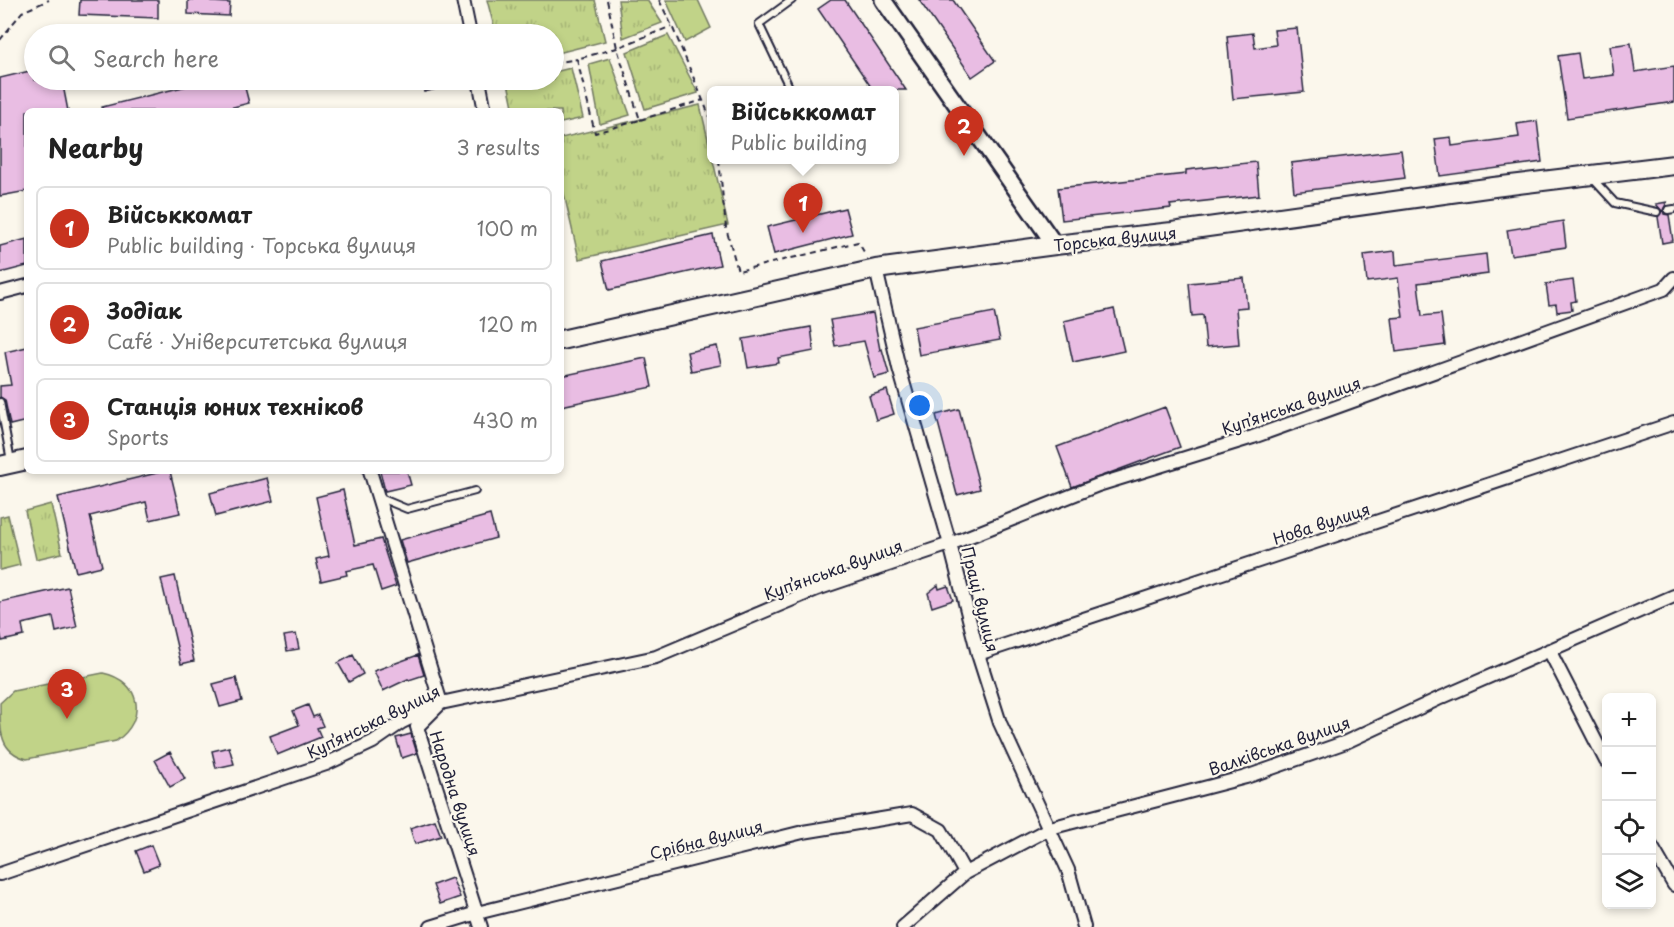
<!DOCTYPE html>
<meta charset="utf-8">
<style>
:root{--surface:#fff;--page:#f2f2f2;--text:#222;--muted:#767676;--line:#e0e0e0;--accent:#c8321e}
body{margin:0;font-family:"Playpen Sans",sans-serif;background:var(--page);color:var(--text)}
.controls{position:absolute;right:18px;bottom:18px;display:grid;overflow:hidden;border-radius:9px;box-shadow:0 3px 9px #0003}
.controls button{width:54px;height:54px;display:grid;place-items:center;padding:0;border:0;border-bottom:2px solid var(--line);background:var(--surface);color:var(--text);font:30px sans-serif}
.you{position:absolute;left:920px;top:406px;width:21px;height:21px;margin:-15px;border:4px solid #fff;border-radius:50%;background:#1a73e8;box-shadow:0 0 0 9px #1a73e833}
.badge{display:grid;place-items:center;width:39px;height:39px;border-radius:50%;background:var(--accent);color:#fff;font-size:20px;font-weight:700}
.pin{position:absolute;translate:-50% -50px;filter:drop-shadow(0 2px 3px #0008)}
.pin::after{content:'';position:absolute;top:32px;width:21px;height:18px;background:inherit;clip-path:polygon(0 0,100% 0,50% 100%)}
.popup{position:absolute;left:707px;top:86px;width:192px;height:78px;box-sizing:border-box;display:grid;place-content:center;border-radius:9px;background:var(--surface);filter:drop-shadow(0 2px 4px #0005);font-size:20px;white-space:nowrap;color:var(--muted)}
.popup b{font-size:22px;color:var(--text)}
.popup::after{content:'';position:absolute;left:50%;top:100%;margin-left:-12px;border:12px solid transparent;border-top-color:var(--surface)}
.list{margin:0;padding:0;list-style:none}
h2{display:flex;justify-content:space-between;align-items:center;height:78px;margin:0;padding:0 24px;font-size:26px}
h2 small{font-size:20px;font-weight:400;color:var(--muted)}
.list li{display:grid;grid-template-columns:39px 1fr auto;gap:18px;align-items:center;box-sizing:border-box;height:84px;margin:0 12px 12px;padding:0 12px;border:2px solid var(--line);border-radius:9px}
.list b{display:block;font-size:22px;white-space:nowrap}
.list p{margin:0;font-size:20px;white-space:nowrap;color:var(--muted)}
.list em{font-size:20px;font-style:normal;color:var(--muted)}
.icon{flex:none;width:33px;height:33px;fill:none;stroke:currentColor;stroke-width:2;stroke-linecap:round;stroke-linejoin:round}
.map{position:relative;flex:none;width:1674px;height:927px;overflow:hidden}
.search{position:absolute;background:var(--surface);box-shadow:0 3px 9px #0003;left:24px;top:24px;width:540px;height:66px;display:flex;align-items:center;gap:15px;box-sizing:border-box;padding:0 21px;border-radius:33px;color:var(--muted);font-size:22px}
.panel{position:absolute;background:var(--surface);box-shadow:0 3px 9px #0003;left:24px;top:108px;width:540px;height:366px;border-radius:9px}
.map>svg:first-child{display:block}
.grass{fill:#c1d388;stroke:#727a62;stroke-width:1.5}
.park{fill:url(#park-tufts);stroke:#727a62;stroke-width:1.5}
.building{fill:#e9bde3;stroke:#22223b;stroke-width:1.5}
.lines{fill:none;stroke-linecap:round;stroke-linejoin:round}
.service-casing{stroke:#22223b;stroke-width:10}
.minor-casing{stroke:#22223b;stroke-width:16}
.tertiary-casing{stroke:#22223b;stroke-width:20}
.secondary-casing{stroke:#22223b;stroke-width:22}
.path{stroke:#22223b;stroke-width:2;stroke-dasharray:6 4.5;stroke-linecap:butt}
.service{stroke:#fbf7ec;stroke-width:6}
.minor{stroke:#fbf7ec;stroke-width:12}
.tertiary{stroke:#fbf7ec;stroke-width:15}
.secondary{stroke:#fbf7ec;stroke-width:18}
.labels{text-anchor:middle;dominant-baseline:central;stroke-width:4.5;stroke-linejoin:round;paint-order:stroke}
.street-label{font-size:16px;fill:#22223b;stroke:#fbf7ec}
</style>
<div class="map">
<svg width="1674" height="927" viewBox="0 0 1674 927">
<defs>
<pattern id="park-tufts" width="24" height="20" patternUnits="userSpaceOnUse" patternTransform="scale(1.5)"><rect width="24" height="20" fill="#c1d388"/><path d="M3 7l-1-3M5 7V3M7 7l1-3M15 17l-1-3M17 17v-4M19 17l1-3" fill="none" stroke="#a6b576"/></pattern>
</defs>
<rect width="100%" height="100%" fill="#fbf7ec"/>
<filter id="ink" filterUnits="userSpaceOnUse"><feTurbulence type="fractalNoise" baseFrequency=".0167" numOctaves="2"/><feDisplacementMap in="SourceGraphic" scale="12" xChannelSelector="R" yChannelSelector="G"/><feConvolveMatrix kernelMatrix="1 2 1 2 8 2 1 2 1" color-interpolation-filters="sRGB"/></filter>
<g filter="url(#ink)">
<!-- grass -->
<path class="grass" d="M666 0H698L711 28 685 42Z
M103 673C141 681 148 719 116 741L27 759C0 752 0 733 0 703L13 691Z"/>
<!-- park -->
<path class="park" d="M487 0H595L605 41 554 54V34H496Z
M618 0H647L662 23 623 38Z
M668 35 698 93 645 109 627 52Z
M610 58 630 115 600 124 589 64Z
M571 68 583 118 561 123V111H514L508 83 522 80H554V72Z
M700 105 728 225 579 259 561 181V138Z
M51 504 62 553 36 559 25 511Z
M8 515 20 565 0 570V517Z"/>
<!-- building -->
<path class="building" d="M80 0H158V18L79 15Z
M188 0H212V2L230 3 229 16 188 14Z
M831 0H845L906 90H873L818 9Z
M919 0H953L995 61 972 77Z
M1297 28 1304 92 1233 99 1227 36 1253 33 1255 48 1276 45 1274 30Z
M1631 43 1635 72 1674 66V102L1567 118 1558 56 1578 53 1582 79 1614 75 1610 46Z
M34 70V80H62L68 111H27V191L0 196V78Z
M211 80H243L249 103 218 111H102V107Z
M422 80H457V84L424 92Z
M1537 121 1542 162 1440 176 1435 139 1451 137 1452 146 1519 137 1517 124Z
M1401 150 1405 178 1294 192 1291 163Z
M1256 162 1259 195 1170 205 1171 208 1062 220 1058 188 1186 174V170Z
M1667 202 1663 210 1664 214 1669 215 1673 241 1662 243 1658 217 1662 211 1656 204Z
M845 208 852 234 774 254 767 227Z
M1563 221 1566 247 1511 255 1507 230Z
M713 235 720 265 609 290 602 261Z
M27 239V266L0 273V246Z
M1395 251 1396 265 1486 254 1488 274 1418 283 1422 316 1441 314 1445 345 1396 352 1392 318 1403 317 1398 278 1367 282 1364 255Z
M1244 278 1247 307 1236 308 1239 344 1206 347 1203 315 1192 316 1189 283Z
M1573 280 1576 301 1571 302 1572 310 1557 312 1556 304 1549 305 1546 284Z
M1114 309 1124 351 1073 362 1064 321Z
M994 312 1000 340 919 355 914 327Z
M873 313 880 350 882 349 889 374 874 378 864 341 835 346 830 320Z
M811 327 814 351 778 358 779 363 748 368 743 339Z
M717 346 721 365 691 371 687 352Z
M27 347V421L10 425 5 400 0 397V386L11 385 5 352Z
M646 358 652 387 561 406V376Z
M887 390 894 414 876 420 869 396Z
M1165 407 1180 447 1072 487 1057 447Z
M959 409 980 489 957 495 936 415Z
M165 471H170L180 513 150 520 146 502 90 516 102 566 76 572 58 497Z
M380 471H407L411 485 385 491Z
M267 478 273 501 216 516 210 493Z
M343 490 355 545 381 539 396 586 381 591 373 565 346 571 347 575 321 581 316 559 329 556 316 497Z
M490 515 496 538 407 563 400 540Z
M175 576 194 661 181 664 161 579Z
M938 585 939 589 948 586 953 600 932 607 928 593Z
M68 587 77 627 56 632 53 617 22 624 24 636 2 641 0 632V602Z
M296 634 299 649 287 651 284 636Z
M353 655 363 674 349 682 338 663Z
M418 655 424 675 409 680 408 679 383 691 374 671Z
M236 678 242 701 220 707 213 684Z
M308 705 313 717 318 715 323 726 317 728 321 737 277 755 270 736 299 725 293 711Z
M411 734 417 753 402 758 396 738Z
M229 747 234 764 216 768 212 751Z
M170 752 185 779 170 787 155 760Z
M435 820 441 836 415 844 410 828Z
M151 845 159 865 144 871 136 851Z
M452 878 460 897 440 904 433 885Z"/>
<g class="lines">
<defs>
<path id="service" d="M791 91 759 24 792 0
M1592 178 1615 203 1657 212
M1668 210 1674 209
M0 402 11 461
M378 497 407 509 475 491"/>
<path id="minor" d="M463 0 470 34
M479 80 485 111
M876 269 899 368 950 544 978 654 1000 723 1068 870 1084 927
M0 293 27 286
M370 471 441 703 417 727 481 927
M1549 650 1606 761
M978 654 1674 423
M1652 847 1674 885
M0 874 326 764 373 742 402 722 441 703 656 657 817 589 950 544 1098 485 1253 437 1664 289 1674 278
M431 927 477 913 803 832 912 814 941 830 965 873
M903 927 965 873 1050 828 1246 777 1346 742 1438 699 1674 596"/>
<path id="tertiary" d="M883 0 1055 245"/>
<path id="secondary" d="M561 340 876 269 1055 245 1172 232 1494 187 1674 165
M0 466 27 460"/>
</defs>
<!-- service casing -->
<use href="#service" class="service-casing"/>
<!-- minor casing -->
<use href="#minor" class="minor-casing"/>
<!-- tertiary casing -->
<use href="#tertiary" class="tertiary-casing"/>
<!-- secondary casing -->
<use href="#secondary" class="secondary-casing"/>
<!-- path -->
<path class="path" d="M607 0 617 48 640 120 595 133 577 59 617 48 672 26
M659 0 672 26 712 122
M0 40 22 12 49 0
M554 63 577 59
M640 120 703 100
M719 160 726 228 738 271 858 242 866 255"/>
<!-- service -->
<use href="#service" class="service"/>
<!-- minor -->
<use href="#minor" class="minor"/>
<!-- tertiary -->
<use href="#tertiary" class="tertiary"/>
<!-- secondary -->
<use href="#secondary" class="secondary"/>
</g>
</g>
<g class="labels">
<!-- street labels -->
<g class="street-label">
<text transform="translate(1115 238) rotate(-6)">Торська вулиця</text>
<text transform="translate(1291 405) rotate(-19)">Куп’янська вулиця</text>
<text transform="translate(1321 523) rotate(-18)">Нова вулиця</text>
<text transform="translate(833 569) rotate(-20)">Куп’янська вулиця</text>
<text transform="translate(981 599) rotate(76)">Праці вулиця</text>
<text transform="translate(373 721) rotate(-26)">Куп’янська вулиця</text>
<text transform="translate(1279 745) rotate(-19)">Валківська вулиця</text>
<text transform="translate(456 793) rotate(72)">Народна вулиця</text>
<text transform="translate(706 839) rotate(-14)">Срібна вулиця</text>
</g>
</g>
</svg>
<div class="controls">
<button>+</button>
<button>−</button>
<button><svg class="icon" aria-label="locate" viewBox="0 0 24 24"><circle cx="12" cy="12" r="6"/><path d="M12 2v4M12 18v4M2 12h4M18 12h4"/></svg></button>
<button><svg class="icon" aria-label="layers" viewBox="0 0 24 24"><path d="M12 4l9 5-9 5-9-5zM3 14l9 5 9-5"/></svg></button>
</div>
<div class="you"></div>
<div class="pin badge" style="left:803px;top:233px">1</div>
<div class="popup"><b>Військкомат</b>Public building</div>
<div class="pin badge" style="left:964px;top:156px">2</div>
<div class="pin badge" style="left:67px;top:719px">3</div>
<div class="search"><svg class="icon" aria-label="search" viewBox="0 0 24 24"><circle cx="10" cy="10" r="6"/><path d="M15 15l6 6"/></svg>Search here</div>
<section class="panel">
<h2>Nearby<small>3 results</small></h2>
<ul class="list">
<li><span class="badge">1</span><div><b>Військкомат</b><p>Public building · Торська вулиця</p></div><em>100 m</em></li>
<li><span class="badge">2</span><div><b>Зодіак</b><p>Café · Університетська вулиця</p></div><em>120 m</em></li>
<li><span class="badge">3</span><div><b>Станцiя юних технiков</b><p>Sports</p></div><em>430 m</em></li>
</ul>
</section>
</div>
